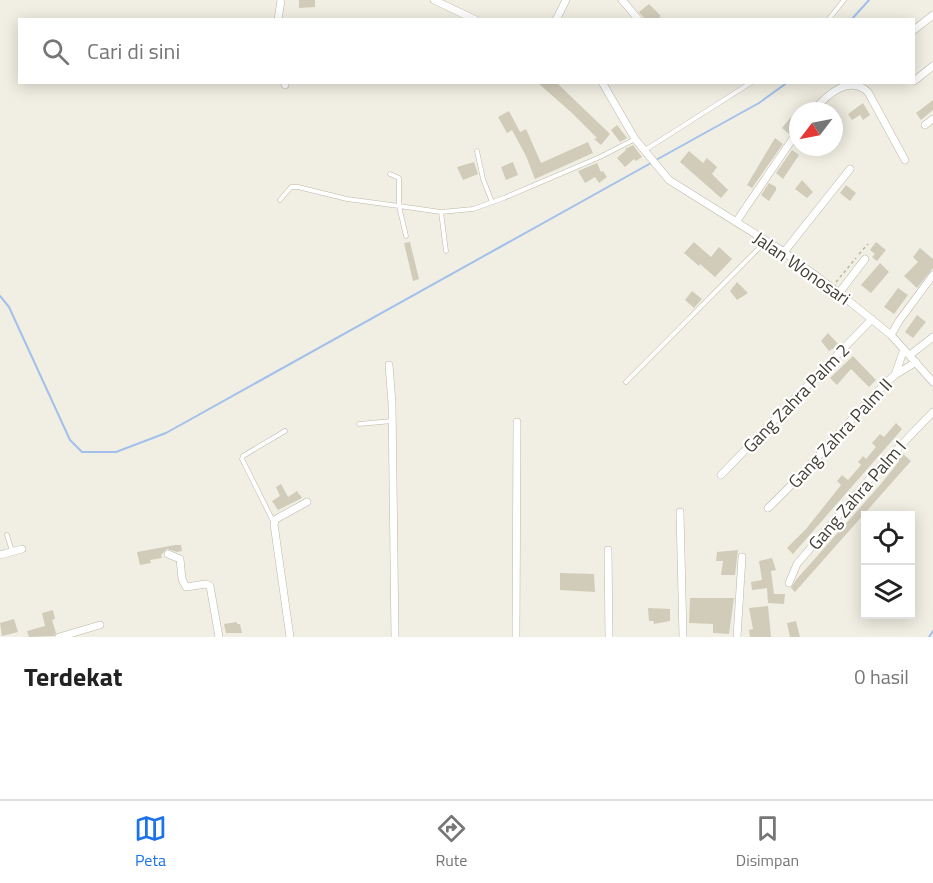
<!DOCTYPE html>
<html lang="id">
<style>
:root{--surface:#fff;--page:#f6f6f6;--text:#222;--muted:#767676;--line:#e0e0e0;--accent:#1a73e8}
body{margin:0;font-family:"Titillium Web",sans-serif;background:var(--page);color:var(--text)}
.controls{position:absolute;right:18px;bottom:18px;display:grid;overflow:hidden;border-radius:0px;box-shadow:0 3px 15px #0003}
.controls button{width:54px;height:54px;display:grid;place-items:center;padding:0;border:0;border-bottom:2px solid var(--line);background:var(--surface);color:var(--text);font:30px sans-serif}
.compass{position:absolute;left:789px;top:102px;width:54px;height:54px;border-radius:50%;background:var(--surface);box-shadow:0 3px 15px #0003;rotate:238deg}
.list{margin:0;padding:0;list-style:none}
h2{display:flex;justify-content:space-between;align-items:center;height:78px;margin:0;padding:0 24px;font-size:26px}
h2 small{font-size:20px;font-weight:400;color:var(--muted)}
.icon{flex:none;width:33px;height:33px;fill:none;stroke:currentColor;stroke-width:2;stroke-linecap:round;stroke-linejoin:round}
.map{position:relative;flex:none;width:933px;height:637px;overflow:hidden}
.search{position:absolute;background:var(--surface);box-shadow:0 3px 15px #0003;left:18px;right:18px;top:18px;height:66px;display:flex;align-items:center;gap:15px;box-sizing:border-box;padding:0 21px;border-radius:0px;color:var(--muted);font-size:22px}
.sheet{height:162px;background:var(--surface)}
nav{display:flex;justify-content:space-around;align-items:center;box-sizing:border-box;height:84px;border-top:2px solid var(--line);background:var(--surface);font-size:16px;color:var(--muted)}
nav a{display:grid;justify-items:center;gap:3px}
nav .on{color:var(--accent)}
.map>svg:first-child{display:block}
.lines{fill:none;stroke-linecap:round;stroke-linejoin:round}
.stream{stroke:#a2c0eb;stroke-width:2}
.building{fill:#d1ccba}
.service-casing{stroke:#bbb8a7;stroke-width:5}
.minor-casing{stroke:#bbb8a7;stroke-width:8}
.path{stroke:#bcb699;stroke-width:1.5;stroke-dasharray:3 3;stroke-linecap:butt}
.service{stroke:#fff;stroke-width:4}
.minor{stroke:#fff;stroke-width:7}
.labels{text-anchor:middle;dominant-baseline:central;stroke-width:4.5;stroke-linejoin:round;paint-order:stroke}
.street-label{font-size:18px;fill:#423f34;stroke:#fff}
</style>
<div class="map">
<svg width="933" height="637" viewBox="0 0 933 637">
<rect width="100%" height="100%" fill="#f1efe3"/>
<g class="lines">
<!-- stream -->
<path class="stream" d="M851 20 869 0
M656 160 759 103 788 82
M0 296 9 307 70 440 82 452H116L166 433 651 163
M929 637 933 631"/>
</g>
<!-- building -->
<path class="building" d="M299 0H315V7L299 8Z
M649 4 661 16 657 20H646L639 12Z
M537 82H556L610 134 601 145 594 139 597 138 573 114Z
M933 100V110L921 120 916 113Z
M863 103 870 115 863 120 860 115 852 120 848 114Z
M509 111 520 132 526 129 541 163 588 142 593 153 535 179 526 156 512 130 507 133 498 117Z
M791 117 798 124 789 134 782 128Z
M617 125 627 138 620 142 611 130Z
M775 138 783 144 752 188 747 185Z
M633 145 642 157 636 161 634 159 625 167 617 158 626 150 625 149Z
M792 150 799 155 783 179 776 173Z
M689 151 703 163 707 158 717 167 712 174 728 190 721 198 680 162Z
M474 162 478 174 463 180 457 167Z
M513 162 518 175 506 180 501 167Z
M597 163 601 172 603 171 607 177 599 183 595 177 585 183 578 171Z
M802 180 813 192 807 198 795 189Z
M769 183 776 187V190L769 201 761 195Z
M846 185 856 193 850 201 840 193Z
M410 242 419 279 413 281 404 243Z
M694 242 711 257 719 247 732 259 715 277 700 264 699 266 684 253Z
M876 242 886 250 877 261 872 257 875 254 870 250Z
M920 248 933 259V268L917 288 904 276 918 262 913 257Z
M880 263 889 272 871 293 861 285Z
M737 282 748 293 737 300 730 291Z
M898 288 908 295 894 314 884 307Z
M692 291 702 299 694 308 685 300Z
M917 315 926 322 913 338 905 332Z
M828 333 839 345 829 351 821 341Z
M853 356 876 380 869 387 851 369 837 385 830 378Z
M896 423 902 429 897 435 793 554 787 548 806 529 841 485 837 481 842 475 848 480 861 465 858 462 863 456 866 459 876 447 872 443 880 434 884 437Z
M902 453 911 461 795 592 791 588 796 580 880 485 893 469 899 461 896 458Z
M281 484 288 497 297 491 302 498 278 510 272 501 280 496 276 487Z
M175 545H181L182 551 177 552 167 549 161 555 162 558 150 560 151 563 140 565 137 552Z
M738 550 735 575H721L723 561H716L717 552Z
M772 558 776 570 771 571 774 594H785L784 604 768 603 767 588 752 590 751 582 762 580 759 561Z
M560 573 594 574 595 592 560 590Z
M690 598H734L729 634 713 633V624L689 623Z
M768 606 771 637H750L749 630 753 629 749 608Z
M648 608 670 609V621L654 624 653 621H649Z
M53 610 55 619 52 620 56 633 54 636 29 637 27 631 45 626 42 613Z
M14 619 18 632 2 636 0 623Z
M796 621 800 637H790L787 623Z
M237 622V624H240L242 633H226L224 624Z"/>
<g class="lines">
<defs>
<path id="service" d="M828 20 844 0
M645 150 752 82
M477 151 483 179 492 202
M280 200 291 187H298L347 199 399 206V178L390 174
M441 212 446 251
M406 236 399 206 441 212 473 209 504 198 600 157 635 139
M626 382 766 241
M359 424 392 421
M274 523 242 459 243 456 285 431
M7 535 12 551"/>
<path id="minor" d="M434 0 476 20
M622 0 639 20
M278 20 281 0
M556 20 566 0
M914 30 933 15
M914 81 933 66
M284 82 285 85
M602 82 635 139 669 180 784 252 839 293 891 335 933 382
M813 111C827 95 849 74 868 92L905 160
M925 125 933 119
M736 222 798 131
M784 252 850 169
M839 293 865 259
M891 335 899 321 933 275
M910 355 933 337
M389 365 392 403 395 637
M895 375 904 349
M721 475 872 319
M768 508C810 469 847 422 888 381L895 375 916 362
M680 512 683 637
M608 550 609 637
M168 554 180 559 182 579 186 587 206 584 210 586 219 637
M0 555 22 549
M789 583 797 564 878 469 933 412
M59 637 100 625
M290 637 274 524 276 519 307 502
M516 637 517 422
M737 637 742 557"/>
</defs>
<!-- service casing -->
<use href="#service" class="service-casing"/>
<!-- minor casing -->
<use href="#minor" class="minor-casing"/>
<!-- path -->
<path class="path" d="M859 254 868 244
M836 282 856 258"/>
<!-- service -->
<use href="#service" class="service"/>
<!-- minor -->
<use href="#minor" class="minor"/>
</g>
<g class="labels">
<!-- street labels -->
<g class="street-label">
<text transform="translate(802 268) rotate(35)">Jalan Wonosari</text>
<text transform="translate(796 398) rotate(-46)">Gang Zahra Palm 2</text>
<text transform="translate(840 433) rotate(-47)">Gang Zahra Palm II</text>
<text transform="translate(857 495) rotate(-49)">Gang Zahra Palm I</text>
</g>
</g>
</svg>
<div class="controls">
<button><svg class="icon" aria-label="locate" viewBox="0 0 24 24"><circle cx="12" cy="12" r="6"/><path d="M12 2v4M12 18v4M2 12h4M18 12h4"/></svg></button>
<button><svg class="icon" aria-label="layers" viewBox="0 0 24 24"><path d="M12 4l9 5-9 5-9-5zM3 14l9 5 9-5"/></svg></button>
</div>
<svg class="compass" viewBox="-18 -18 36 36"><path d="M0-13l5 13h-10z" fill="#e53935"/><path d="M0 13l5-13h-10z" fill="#767676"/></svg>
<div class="search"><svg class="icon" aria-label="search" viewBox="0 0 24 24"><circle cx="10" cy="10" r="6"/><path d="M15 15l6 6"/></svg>Cari di sini</div>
</div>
<section class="sheet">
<h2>Terdekat<small>0 hasil</small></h2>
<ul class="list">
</ul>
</section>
<nav>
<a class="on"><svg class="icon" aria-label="map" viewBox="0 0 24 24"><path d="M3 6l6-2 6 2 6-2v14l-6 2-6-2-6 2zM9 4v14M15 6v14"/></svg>Peta</a>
<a><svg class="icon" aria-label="directions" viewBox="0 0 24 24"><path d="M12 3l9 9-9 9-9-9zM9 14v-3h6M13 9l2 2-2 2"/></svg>Rute</a>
<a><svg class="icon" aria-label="saved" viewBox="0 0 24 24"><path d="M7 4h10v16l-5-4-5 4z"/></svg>Disimpan</a>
</nav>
